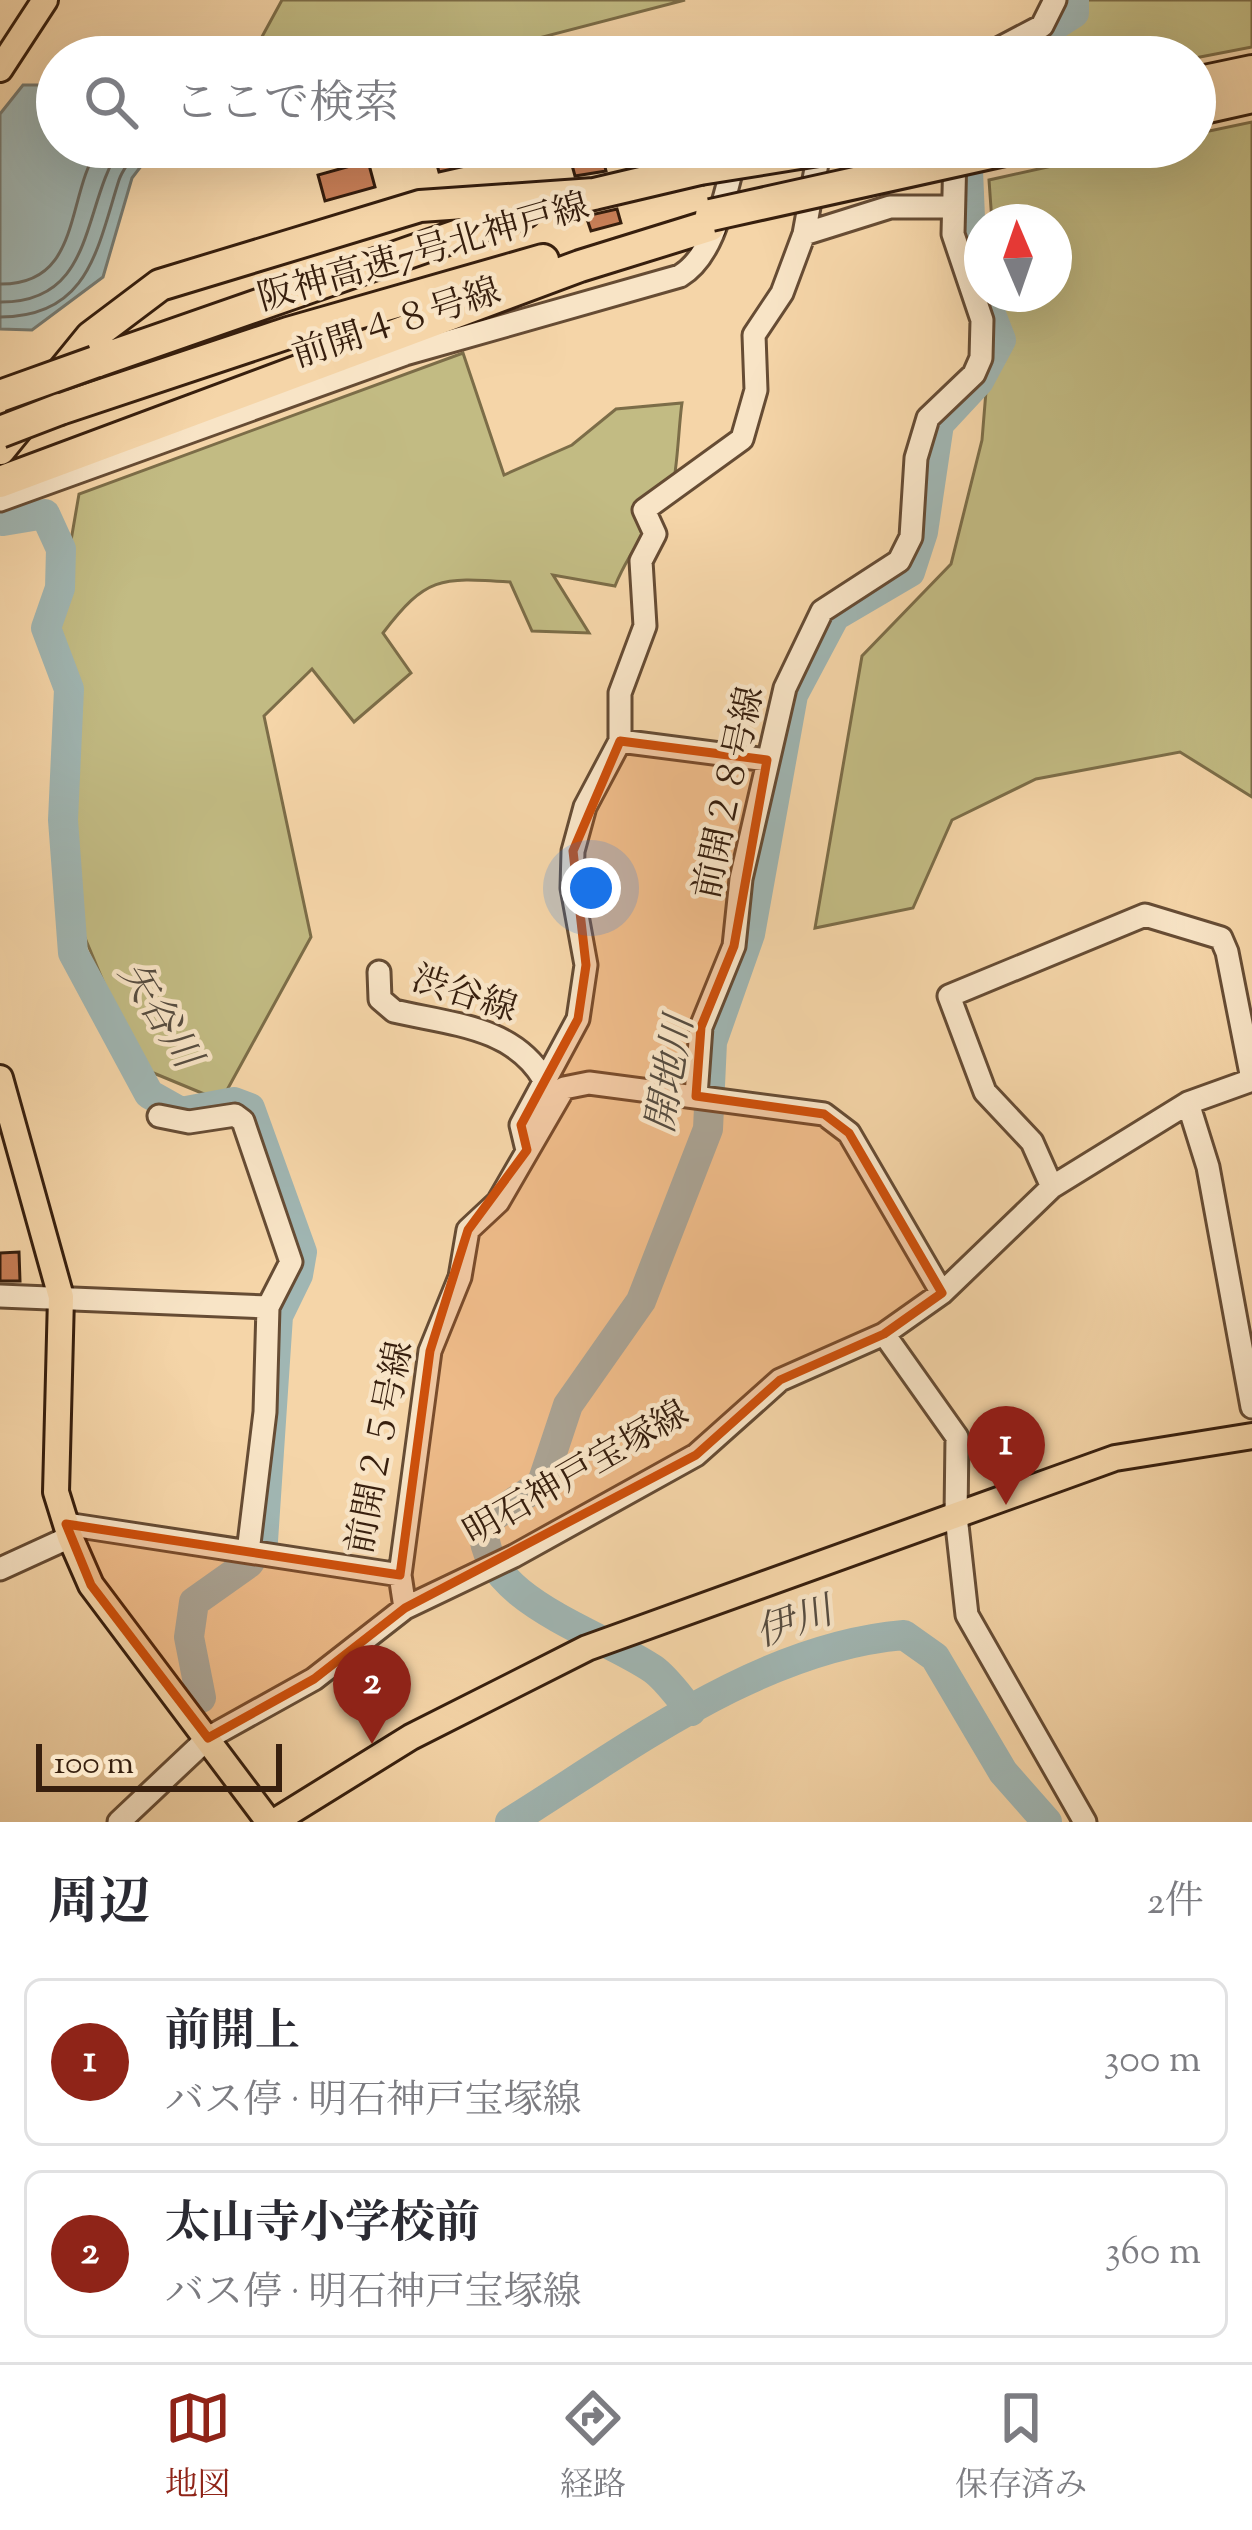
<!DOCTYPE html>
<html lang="ja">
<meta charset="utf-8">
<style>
:root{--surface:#fff;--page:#f7f7f7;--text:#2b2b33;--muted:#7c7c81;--line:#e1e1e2;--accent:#8f2418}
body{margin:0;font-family:"Sorts Mill Goudy","Noto Serif JP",serif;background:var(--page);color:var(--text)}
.compass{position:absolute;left:964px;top:204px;width:108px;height:108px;border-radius:50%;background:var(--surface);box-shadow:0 12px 48px #0002;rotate:358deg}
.scale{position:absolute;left:36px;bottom:30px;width:246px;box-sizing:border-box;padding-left:12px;border:6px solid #371f0e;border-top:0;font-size:33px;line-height:42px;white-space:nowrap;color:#371f0e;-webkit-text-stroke:9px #f8e4c6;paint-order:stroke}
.you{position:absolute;left:591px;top:888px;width:42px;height:42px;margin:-30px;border:9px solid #fff;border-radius:50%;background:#1a73e8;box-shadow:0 0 0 18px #1a73e833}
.badge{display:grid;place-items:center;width:78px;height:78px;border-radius:50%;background:var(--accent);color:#fff;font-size:39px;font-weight:700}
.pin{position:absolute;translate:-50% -99px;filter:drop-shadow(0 3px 6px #0008)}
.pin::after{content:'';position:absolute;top:63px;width:42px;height:36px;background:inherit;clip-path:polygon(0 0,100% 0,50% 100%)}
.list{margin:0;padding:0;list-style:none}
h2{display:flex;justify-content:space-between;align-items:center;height:156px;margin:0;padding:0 48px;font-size:51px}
h2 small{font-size:39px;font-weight:400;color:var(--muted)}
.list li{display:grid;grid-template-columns:78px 1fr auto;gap:36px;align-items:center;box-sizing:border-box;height:168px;margin:0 24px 24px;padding:0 24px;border:3px solid var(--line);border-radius:18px}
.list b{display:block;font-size:45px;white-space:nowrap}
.list p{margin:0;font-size:39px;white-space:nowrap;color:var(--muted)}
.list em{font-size:39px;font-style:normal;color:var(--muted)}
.icon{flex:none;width:66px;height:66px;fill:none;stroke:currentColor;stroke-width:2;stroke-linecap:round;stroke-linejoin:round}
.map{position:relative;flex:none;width:1252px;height:1822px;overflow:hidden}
.search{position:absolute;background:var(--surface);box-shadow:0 12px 48px #0002;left:36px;right:36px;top:36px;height:132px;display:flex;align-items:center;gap:30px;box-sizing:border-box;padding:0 42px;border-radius:66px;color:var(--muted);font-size:45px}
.sheet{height:540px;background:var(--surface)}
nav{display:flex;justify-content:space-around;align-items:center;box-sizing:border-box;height:168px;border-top:3px solid var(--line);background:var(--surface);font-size:33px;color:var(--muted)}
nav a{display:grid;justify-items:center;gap:6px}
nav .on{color:var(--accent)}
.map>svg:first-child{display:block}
.green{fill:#c2bb83;stroke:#7c6d48;stroke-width:3}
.water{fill:#a0b6b3;stroke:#767a71;stroke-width:3}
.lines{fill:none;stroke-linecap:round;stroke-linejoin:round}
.shore{stroke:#6c6a60;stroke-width:3}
.river{stroke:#a0b6b3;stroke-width:30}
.building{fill:#c77e56;stroke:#371f0e;stroke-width:3}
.minor-casing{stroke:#664c34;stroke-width:27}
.major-casing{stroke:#371f0e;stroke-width:30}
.highway-casing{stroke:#371f0e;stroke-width:36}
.minor{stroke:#f8e4c6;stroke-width:21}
.major{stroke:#f5d5a8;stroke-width:24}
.highway{stroke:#f5d5a8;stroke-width:30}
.highway-bridge-casing{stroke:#371f0e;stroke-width:36;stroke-linecap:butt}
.highway-bridge{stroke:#f5d5a8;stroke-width:30}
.marked{fill:#cd500c;fill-opacity:0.2;stroke:#cd500c;stroke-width:9;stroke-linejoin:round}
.labels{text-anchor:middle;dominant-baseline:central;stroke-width:9;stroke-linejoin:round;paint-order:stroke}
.street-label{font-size:36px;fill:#371f0e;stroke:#f8e4c6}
.water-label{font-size:39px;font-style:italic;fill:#564c40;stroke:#f8e4c6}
</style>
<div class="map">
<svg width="1252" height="1822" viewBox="0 0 1252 1822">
<rect width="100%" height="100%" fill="#f5d5a8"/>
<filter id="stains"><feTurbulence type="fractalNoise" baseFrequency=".00167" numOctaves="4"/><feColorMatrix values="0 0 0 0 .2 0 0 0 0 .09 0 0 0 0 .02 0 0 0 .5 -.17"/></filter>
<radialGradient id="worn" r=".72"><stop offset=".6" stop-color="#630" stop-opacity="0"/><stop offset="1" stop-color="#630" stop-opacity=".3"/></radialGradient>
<!-- green -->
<path class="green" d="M282 0H685L466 57H251Z
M1071 0H1252V47L1195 58 1017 57 1065 19Z
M1252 122V797L1180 752 1036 779 952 820 913 908 815 928 862 656 951 564 982 440 994 294H1054V222H992L989 180 1138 147H1195V134Z
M463 353 504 475 572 445 616 409 682 403C679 421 677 477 672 487 655 522 630 549 615 586L553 575 589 633 532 631 510 582C439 577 426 577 383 633L411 673 354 722 312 669 264 716 311 937 221 1101 139 1067 75 914 57 622 79 494Z"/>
<!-- water -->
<path class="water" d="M57 68V147H148V157L132 178 103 277 32 330 0 329V114L23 85H47Z"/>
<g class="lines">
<!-- shore -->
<path class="shore" d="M0 284C83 285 65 196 99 147
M0 302C97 303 81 205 121 147
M0 317C89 317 97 249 119 180 123 168 133 159 136 147"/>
<!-- river -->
<path class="river" d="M1019 48 1074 13V0
M967 147 972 265 982 290
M3 521 45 514 61 549 60 588 46 628 69 689 63 820 73 953 149 1094 181 1112 234 1102 250 1108 302 1252 298 1275 278 1316 263 1541 249 1563 194 1602 189 1637 201 1698
M691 1711C679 1697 667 1679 653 1669 601 1633 476 1598 484 1523L542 1483 568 1405 641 1301 708 1129 712 1042 750 934 793 695 835 616 910 572 923 532 939 424 979 381 1001 340 983 294
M510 1822C629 1748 760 1647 904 1635L935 1657 1003 1772 1047 1822"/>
</g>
<!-- building -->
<path class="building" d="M432 147H532V151L439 172Z
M567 147H600L606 171 575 176Z
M368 161 375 187 325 201 318 175Z
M617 209 621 223 591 231 586 216Z
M19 1252 20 1281H0V1253Z"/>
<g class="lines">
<defs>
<path id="minor" d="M983 57 1042 26 1055 0
M804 234 890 207H951
M0 500 405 354 680 276C718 253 725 188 738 147
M620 741 767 760
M379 972 380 999 394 1011C449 1024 512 1026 543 1078
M696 1096 701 1027 734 946 741 879 785 688 822 611 899 561 911 537 916 458 928 418 974 374 981 358 982 320 953 234 955 153
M1188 1103 1208 1167 1252 1407
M159 1116 189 1122 235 1115 243 1121 291 1262 268 1307 265 1412 248 1552
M527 1150 521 1125 578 1019 586 965 572 888 573 851 585 807 620 741V693L645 626 641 561 655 534 644 510 742 439 756 390 754 335 782 293 804 234 820 147
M1052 1187 1032 1142 985 1092 949 996 1145 915 1221 938 1227 952 1252 1079
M0 1296 268 1307
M884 1334 957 1437 956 1516 967 1615 1085 1822
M66 1524 400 1575
M0 1569 70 1537
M405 1608 400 1575 430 1351 460 1277 468 1230 498 1202 564 1088 589 1083 824 1114 849 1133 942 1293
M119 1822 208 1738 314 1679 405 1608 514 1556 696 1455 780 1380 884 1334 942 1293 1052 1187 1188 1103 1252 1080"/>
<path id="major" d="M0 69 45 0
M0 1078 61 1297 56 1492 70 1537 91 1585 269 1822
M274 1822 411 1737 587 1648 1115 1458 1252 1436"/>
<path id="highway" d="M1195 83 1252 71
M1195 110 1252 97
M577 198 700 169
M95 362 525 212
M60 409 288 333 543 260
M0 449 91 337 160 285 420 206 594 194
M0 482 580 266 709 226"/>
</defs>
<!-- minor casing -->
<use href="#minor" class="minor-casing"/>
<!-- major casing -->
<use href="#major" class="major-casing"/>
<!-- highway casing -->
<use href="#highway" class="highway-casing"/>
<!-- minor -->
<use href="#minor" class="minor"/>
<!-- major -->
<use href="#major" class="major"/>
<!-- highway -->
<use href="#highway" class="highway"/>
<defs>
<path id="highway-bridge" d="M700 169 837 147
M711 215 1018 147
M0 396 95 362
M0 432 60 409"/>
</defs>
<!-- highway-bridge casing -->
<use href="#highway-bridge" class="highway-bridge-casing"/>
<!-- highway-bridge -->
<use href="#highway-bridge" class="highway-bridge"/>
</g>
<!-- marked area -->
<path class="marked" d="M620 741 767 760 734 946 701 1027 696 1096 824 1114 849 1133 942 1293 884 1334 780 1380 696 1455 405 1608 314 1679 208 1738 91 1585 66 1524 400 1575 430 1351 468 1230 527 1150 521 1125 578 1019 586 965 573 851Z"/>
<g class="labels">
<!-- street labels -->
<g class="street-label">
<text transform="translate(424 254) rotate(-16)">阪神高速7号北神戸線</text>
<text transform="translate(397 325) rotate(-18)">前開４８号線</text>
<text transform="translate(731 793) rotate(-78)">前開２８号線</text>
<text transform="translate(464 996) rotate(18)">渋谷線</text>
<text transform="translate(382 1448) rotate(-79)">前開２５号線</text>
<text transform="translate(577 1475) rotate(-30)">明石神戸宝塚線</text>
</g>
<!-- water labels -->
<g class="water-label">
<text transform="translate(157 1016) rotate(58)">矢谷川</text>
<text transform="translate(673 1075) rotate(-80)">開地川</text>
<text transform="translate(795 1625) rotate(-19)">伊川</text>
</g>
</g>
<rect width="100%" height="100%" filter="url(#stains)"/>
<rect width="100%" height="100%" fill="url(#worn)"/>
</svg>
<svg class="compass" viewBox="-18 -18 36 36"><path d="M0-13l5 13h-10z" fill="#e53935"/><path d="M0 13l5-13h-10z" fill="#7c7c81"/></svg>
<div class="scale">100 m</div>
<div class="you"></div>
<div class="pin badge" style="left:1006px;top:1505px">1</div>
<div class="pin badge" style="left:372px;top:1744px">2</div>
<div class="search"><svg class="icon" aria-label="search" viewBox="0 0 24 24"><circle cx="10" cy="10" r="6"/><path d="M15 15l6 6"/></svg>ここで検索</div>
</div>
<section class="sheet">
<h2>周辺<small>2件</small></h2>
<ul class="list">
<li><span class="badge">1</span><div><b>前開上</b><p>バス停 · 明石神戸宝塚線</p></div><em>300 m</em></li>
<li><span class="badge">2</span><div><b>太山寺小学校前</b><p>バス停 · 明石神戸宝塚線</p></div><em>360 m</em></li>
</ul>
</section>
<nav>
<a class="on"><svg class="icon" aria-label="map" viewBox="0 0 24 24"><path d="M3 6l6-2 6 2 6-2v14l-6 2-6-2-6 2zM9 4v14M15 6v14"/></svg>地図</a>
<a><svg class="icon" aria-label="directions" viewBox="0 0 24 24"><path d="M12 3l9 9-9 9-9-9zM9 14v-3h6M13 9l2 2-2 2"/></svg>経路</a>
<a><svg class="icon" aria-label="saved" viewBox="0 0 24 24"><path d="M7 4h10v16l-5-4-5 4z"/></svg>保存済み</a>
</nav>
